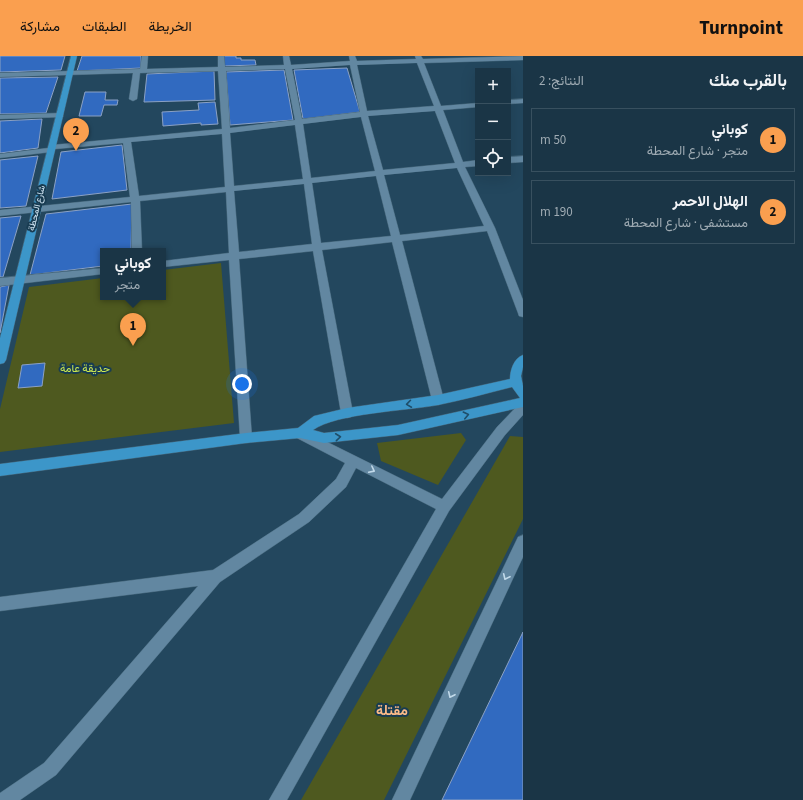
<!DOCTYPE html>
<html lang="ar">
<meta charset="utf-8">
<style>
:root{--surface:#1a3546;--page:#274051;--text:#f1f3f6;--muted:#9fabb3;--line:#38505f;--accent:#fa9f4f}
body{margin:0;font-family:"Source Sans 3",Vazirmatn,sans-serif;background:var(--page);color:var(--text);direction:rtl}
.controls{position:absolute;right:12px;top:12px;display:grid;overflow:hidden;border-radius:0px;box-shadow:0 4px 16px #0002}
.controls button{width:36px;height:36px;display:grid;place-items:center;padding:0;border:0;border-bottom:1px solid var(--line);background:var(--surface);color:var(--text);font:20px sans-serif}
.you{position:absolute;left:242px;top:328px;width:14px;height:14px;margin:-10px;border:3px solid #fff;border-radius:50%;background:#1a73e8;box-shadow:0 0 0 6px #1a73e833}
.badge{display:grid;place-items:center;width:26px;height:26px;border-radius:50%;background:var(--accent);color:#111;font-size:13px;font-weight:700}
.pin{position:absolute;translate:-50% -33px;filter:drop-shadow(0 1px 2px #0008)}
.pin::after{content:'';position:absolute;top:21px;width:14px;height:12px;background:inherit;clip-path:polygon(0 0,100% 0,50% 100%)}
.popup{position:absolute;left:100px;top:192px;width:66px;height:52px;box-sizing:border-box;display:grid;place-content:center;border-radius:0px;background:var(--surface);filter:drop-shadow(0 1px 3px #0005);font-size:13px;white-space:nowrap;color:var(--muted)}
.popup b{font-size:15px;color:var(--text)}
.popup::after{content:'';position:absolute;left:50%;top:100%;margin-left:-8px;border:8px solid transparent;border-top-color:var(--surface)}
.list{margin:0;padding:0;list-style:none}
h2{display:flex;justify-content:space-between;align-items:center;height:52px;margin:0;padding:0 16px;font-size:17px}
h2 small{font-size:13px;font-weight:400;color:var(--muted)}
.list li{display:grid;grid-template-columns:26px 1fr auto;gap:12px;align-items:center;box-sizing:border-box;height:64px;margin:0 8px 8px;padding:0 8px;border:1px solid var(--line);border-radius:0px}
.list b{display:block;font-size:15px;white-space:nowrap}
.list p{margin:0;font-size:13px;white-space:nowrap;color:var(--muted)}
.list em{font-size:13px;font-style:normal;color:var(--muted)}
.icon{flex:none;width:22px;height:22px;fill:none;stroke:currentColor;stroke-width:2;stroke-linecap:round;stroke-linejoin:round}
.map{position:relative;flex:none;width:523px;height:744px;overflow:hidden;direction:ltr}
header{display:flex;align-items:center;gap:24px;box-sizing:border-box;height:56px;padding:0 20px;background:var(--accent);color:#111}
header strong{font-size:19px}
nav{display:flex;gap:22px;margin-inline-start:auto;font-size:14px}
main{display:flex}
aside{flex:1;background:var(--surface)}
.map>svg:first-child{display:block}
.green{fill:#4e591f}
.building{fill:#316ac0;stroke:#8ba1c4}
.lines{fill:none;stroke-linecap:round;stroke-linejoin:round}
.minor-casing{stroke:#45667a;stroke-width:1}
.major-casing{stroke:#45667a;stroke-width:1}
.minor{fill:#6287a1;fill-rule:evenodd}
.major{fill:#3c96c9;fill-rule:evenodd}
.oneway{stroke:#1f4e6a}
.oneway2{stroke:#c1d9e9}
.labels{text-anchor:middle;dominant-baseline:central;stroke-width:4;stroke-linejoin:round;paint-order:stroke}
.far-street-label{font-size:9px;fill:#d9edfb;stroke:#183c52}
.park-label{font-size:11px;fill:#cfeb51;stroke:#183c52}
.near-neighbourhood-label{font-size:14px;font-weight:bold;fill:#fcbb88;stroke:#183c52}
</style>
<header>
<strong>Turnpoint</strong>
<nav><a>الخريطة</a><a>الطبقات</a><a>مشاركة</a></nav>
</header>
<main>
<aside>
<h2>بالقرب منك<small>النتائج: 2</small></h2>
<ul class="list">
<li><span class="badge">1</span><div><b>كوباني</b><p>متجر · شارع المحطة</p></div><em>50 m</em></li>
<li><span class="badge">2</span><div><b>الهلال الاحمر</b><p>مستشفى · شارع المحطة</p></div><em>190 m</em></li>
</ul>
</aside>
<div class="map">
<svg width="523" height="744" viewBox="0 0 523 744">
<rect width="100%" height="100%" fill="#23475e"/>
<!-- green -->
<path class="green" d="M221 207 234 367 0 396V353L29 231 103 222V241H163V214Z
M461 377 466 384 438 429 381 405 377 387Z
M510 380 523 381V463L384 744H301Z"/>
<!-- building -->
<path class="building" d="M0 0H65L61 14 0 16Z
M82 0H141V12L77 15Z
M223 0H236V2H241V4H255L256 9 224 10Z
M347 12 360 56 303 63 294 14Z
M284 14 293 64 230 69 226 16Z
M214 15 215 44 144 46 147 18Z
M58 21 46 57 0 58V22Z
M85 36H106L105 44H118L117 49H104L101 60H79Z
M215 46 218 68 201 69V67L163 70 162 56 199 54 198 47Z
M42 63 38 92 0 97V65Z
M122 89 127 134 52 143 61 96Z
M38 100 26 150 0 152V104Z
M132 148 131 195H103V210L30 219 46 158Z
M21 160 3 221H0V162Z
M9 229 0 277V231Z
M45 307 42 330 18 332 22 309Z
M523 576V744H442Z"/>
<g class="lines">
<defs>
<path id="minor" d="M142 0H148L147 13 218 11V0H224L225 11 284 9 283 0H289L291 9 350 5 349 0H355L357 5 416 3 415 0H421L423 3 523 0V4L424 7 441 50 478 47V51L443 54 463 106 478 104V110L465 111 495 172 523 244V261L519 260 518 257 487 175 402 185 444 344 442 347 438 349 434 347 432 344 392 186 322 194 353 357 351 361 347 362 343 361 341 357 313 195 239 203 252 382 250 386 246 387 242 386 240 382 229 204 163 211V205L229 197 226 136 140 145 142 195H132L131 146 0 160V154L130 141 123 87 55 93 54 96H51L0 102V98L48 92 49 89H52L222 73 218 15 140 17 137 43 133 45 129 43 133 17 0 21V17L140 13ZM417 7 434 50 367 55 357 9ZM350 9 360 56 302 63 292 13ZM285 13 295 64 230 72 226 15ZM435 55 455 107 383 114 368 60ZM361 61 375 115 311 122 303 68ZM295 69 303 123 234 130 230 77ZM222 78 225 131 139 140 131 86ZM457 112 484 170 400 179 384 119ZM376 120 391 180 321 187 312 127ZM304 128 312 188 239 196 234 135Z
M523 43V47L508 48V44Z
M60 57H63V61L0 63V59Z
M523 100V106L508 107V101Z
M103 212V218L0 230V222Z
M523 346V359L505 379 449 455 287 744H269L436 453 356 412 346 431 309 466 220 526 56 719 20 744H0V737L44 707 198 530 0 555V541L213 514 299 458 336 423 345 407 297 382 295 378 297 374 301 373 442 443 497 371 519 348Z
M523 479V501L410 744H392L518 481Z"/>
<path id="major" d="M71 0H77L6 304 4 307 0 308V282Z
M523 299V311L521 320 523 330V351L398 379 324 387 300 382 246 387 0 420V408L246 377 298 372 314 360 347 352 438 339 510 323C510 314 514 302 523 299ZM512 331 520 342 398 369 324 377 313 374C337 357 406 355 438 349 463 344 488 337 512 331Z"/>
</defs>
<!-- minor casing -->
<use href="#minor" class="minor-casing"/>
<!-- major casing -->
<use href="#major" class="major-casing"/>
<!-- minor -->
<use href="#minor" class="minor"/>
<!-- major -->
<use href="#major" class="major"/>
</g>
<!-- one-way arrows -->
<defs><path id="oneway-chevron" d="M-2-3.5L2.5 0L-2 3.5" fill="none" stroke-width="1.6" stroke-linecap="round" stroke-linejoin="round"/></defs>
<g class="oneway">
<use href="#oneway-chevron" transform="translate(409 348) rotate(172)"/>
<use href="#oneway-chevron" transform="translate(466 359) rotate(-13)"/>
<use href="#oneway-chevron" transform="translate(338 381) rotate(-6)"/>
</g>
<g class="oneway2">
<use href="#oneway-chevron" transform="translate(372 414) rotate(27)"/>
<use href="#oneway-chevron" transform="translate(506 521) rotate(115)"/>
<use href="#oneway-chevron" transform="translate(451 639) rotate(115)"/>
</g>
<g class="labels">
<!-- far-street labels -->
<g class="far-street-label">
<text transform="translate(37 152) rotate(-76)">شارع المحطة</text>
</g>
<!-- park labels -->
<g class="park-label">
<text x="85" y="312">حديقة عامة</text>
</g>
<!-- near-neighbourhood labels -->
<g class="near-neighbourhood-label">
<text x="392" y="655">مقتلة</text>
</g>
</g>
</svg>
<div class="controls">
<button>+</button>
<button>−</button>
<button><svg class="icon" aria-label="locate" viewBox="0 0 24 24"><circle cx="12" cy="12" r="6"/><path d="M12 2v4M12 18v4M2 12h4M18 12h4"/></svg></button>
</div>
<div class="you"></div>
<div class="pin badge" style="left:133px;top:290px">1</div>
<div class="popup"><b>كوباني</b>متجر</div>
<div class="pin badge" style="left:76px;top:95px">2</div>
</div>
</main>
